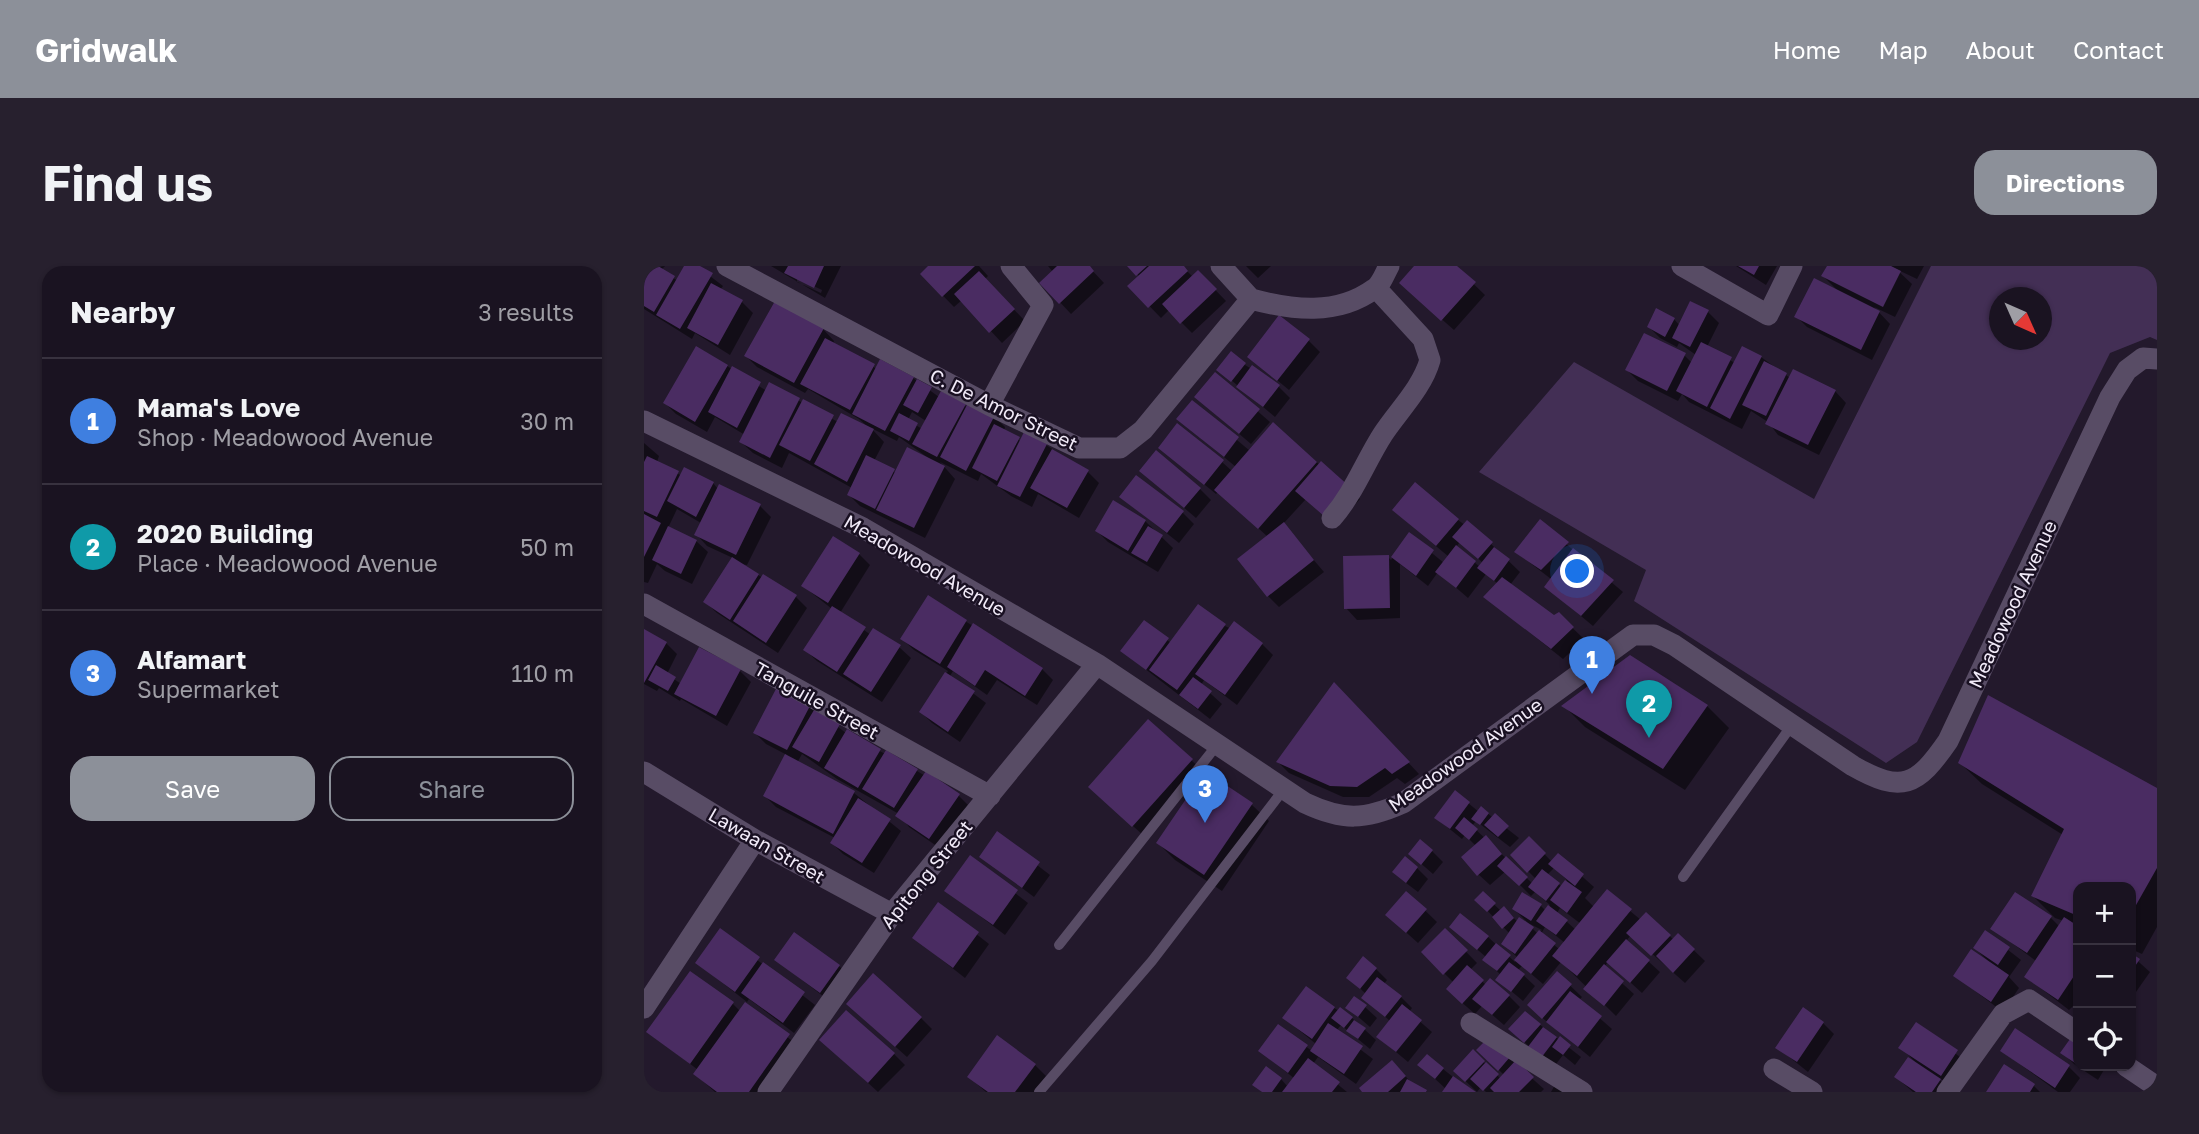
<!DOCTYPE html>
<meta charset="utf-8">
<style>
:root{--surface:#1a1321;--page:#27202e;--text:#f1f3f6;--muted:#9f9ea5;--line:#38323f;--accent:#8c9099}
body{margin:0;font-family:"Golos Text",sans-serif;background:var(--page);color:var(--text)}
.controls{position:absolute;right:21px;bottom:21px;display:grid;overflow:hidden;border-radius:14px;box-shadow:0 2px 5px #0004}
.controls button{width:63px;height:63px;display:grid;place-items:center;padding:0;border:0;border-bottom:2px solid var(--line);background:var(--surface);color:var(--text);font:35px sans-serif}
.compass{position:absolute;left:1345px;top:21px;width:63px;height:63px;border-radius:50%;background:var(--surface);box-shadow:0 2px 5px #0004;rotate:135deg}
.you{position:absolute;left:934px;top:306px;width:24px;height:24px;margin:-18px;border:5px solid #fff;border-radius:50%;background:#1a73e8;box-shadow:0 0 0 10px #1a73e833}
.badge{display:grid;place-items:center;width:46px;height:46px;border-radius:50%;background:var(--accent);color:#fff;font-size:23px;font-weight:700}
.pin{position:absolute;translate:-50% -58px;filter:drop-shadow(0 2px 4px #0008)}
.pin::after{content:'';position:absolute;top:37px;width:24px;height:21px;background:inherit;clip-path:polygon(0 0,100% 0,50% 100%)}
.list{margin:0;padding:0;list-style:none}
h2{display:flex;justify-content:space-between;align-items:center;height:91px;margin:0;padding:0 28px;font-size:30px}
h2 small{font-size:23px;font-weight:400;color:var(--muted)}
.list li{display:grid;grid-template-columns:46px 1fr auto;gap:21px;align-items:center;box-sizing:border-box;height:126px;padding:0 28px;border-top:2px solid var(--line)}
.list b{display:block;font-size:26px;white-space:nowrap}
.list p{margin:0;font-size:23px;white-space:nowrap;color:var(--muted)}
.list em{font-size:23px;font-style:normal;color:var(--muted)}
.actions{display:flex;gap:14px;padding:21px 28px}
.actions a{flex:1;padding:16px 0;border:2px solid var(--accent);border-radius:21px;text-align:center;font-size:24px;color:var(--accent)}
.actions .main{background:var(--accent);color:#fff}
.icon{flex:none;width:38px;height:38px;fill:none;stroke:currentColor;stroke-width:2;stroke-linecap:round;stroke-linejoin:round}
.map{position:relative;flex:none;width:1513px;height:826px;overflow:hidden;border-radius:21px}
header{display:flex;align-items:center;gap:42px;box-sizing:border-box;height:98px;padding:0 35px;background:var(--accent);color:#fff}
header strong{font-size:33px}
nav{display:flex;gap:38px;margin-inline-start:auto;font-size:24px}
.intro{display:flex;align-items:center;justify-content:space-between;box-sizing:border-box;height:168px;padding:0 42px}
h1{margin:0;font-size:49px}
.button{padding:18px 32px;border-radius:21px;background:var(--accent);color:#fff;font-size:24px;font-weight:700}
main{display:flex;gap:42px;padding:0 42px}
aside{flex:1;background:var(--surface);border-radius:21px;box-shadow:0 2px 5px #0004}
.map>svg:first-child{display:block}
.green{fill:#432f55;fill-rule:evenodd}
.shadow{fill:#0007;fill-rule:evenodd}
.building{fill:#4a2c62}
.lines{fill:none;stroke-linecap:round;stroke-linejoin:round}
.lane{stroke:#584c65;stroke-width:10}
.street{stroke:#584c65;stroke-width:21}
.labels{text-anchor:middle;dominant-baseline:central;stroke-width:5;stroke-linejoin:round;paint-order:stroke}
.street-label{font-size:19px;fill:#f1eaf8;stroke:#191022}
</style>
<header>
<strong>Gridwalk</strong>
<nav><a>Home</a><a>Map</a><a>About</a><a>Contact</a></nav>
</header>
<div class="intro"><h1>Find us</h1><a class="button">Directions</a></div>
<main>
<aside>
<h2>Nearby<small>3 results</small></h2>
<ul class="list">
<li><span class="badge" style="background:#3f7fe0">1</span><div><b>Mama's Love</b><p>Shop · Meadowood Avenue</p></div><em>30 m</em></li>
<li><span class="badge" style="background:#0f9aa8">2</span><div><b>2020 Building</b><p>Place · Meadowood Avenue</p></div><em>50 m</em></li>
<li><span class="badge" style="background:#3f7fe0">3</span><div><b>Alfamart</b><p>Supermarket</p></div><em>110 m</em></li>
</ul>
<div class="actions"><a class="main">Save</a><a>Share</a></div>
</aside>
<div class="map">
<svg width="1513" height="826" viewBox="0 0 1513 826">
<rect width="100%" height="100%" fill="#23192c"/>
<!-- green -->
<path class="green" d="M1287 0H1513V74L1506 71 1466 87 1273 476 1242 497 990 335 1002 304 835 206 930 96 1170 233ZM1356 32H1398V74H1356Z"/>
<!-- shadow -->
<path class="shadow" d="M0 0H21L17 4 34 15 42 0H53L79 20 76 24 98 36 109 47 86 89 51 67 48 73 0 43Z
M127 0H197L181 32ZM153 12 178 24 177 27 153 16Z
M287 0H335L344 10 341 13 381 55 358 77 318 34 310 41 278 8Z
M404 0H444L460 17 427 48 398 17 409 6Z
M486 0H538L549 11 554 6 582 35 548 67 525 44 517 52 486 20 496 11Z
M602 0H627L614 12Z
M773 0H811L841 29 810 64 769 28Z
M1092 0H1133L1122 19Z
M1185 0H1280L1273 13 1252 3 1268 18 1251 51 1230 41 1246 58 1228 94 1163 61 1152 50 1195 26 1179 10Z
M131 37 179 63 190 75 189 78 233 103 269 112 295 131 350 150 361 161 360 165 378 176 402 179 444 206 455 217 435 252 394 228 388 241 367 230 337 208 334 215 296 196 311 213 281 272 216 240 205 229 208 222 145 187 138 202 109 187 97 176 101 169 71 151 63 166 32 148 21 137 83 100 123 125 126 119 194 156 224 161 215 153 164 123 161 127 113 101 102 90ZM268 146 282 155 278 163 264 154ZM227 162 253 175 255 171 287 194 252 207 230 195 240 176Z
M1064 46 1075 57 1063 81 1091 97 1117 91 1146 112 1191 125 1202 137 1175 189 1134 169 1124 156 1107 145 1098 163 1045 136 1038 128 1034 135 994 115 983 104 1040 89 1048 97 1052 89 1035 77 1033 81 1016 72 1005 61 1030 53 1036 60Z
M665 75 676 86 645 124 605 91Z
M601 99 631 117 646 132 631 151 574 103Z
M571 108 626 156 607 178 552 131Z
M548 136 606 185 629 159 716 233 692 260 662 233 639 258 680 306 635 341 624 330V271L574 226 572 228 516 182 578 196 588 205 592 201 534 153Z
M0 177 15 190 13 196 38 210 69 217 74 223 116 240 127 251 103 299 95 298 152 331 163 342 134 387 73 347 61 336 89 292 63 280 52 268 57 257 33 243 24 262 52 275 64 286 48 318 21 305 13 298 4 317 0 316Z
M497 205 556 223 567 234 552 252Z
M477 231 539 247 550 258 535 277Z
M470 236 501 255 529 282 514 306 464 276 453 265Z
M814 254 847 278 876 306 866 319 909 351 915 349 940 373 919 393 841 331 854 318 842 308 824 332 794 306 784 320 756 298V352L713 354 702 342 744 291 747 294 766 269 800 297 805 291 762 255ZM816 276 839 297 836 301 812 281Z
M896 256 979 326 949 360 902 321 907 313 872 286Z
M215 288 226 299 196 347 227 369 255 381 267 392 238 436 173 395 161 384 188 343 159 320Z
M284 332 398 403 409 414 393 439 353 414 343 429 309 405 306 410 342 437 316 476 288 457 277 446 304 405 270 384 258 373Z
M581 360 618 378 629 389 593 439 560 414 557 419 578 438 566 453 478 385 523 374 527 377Z
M0 365 22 377 33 388 23 408 37 418 96 405 107 416 83 460 37 433 36 435 15 422 13 425 0 418Z
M701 429 775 508 761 518 753 512 725 531H699L645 507 634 496Z
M1345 432 1513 524V661L1498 688 1487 683V621H1434V735L1425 744 1382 711 1392 695 1348 662 1407 652 1416 661 1420 655 1411 652 1389 630 1419 569 1338 518 1316 497Z
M166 440 202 467 273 505 315 530 326 541 297 583 265 561 255 548 193 513 158 488 153 497 210 527 257 565 230 607 199 588 188 577 191 572 132 541 121 530 143 489 122 478 111 467Z
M920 440H1063L1085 462 1041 524 941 461Z
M547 494 559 505 500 570 458 532Z
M561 507 608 539 625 555 578 625 531 594 514 577Z
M811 526 835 546 838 543 875 572 866 581 832 555 828 560 889 618 892 613 868 589 885 572 908 596 914 589 950 621 941 632 950 641 963 626 997 654 1002 648 1030 674 1034 669 1061 695 1041 717 987 669 982 675 1016 706 998 727 964 696 960 701 990 728 972 750 917 696 899 718 878 700 874 704 891 720 879 735 854 714 857 709 841 694 842 691 807 661 844 671 871 696 874 692 859 678 866 668 833 634 839 628 857 645 860 643 874 656 884 658 894 668 898 664 884 657 870 643 897 640 902 645 906 639 891 626 887 630 862 605 846 619 834 608 832 580 821 569 818 573 792 552ZM910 602 923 614 918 621 903 609ZM916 642 937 658 932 664 913 647ZM901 661 921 677 915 683 897 668Z
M353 568 406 609 390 631 337 591Z
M788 585 799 596 789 608 766 588Z
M326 592 384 637 361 669 303 625Z
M773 602 784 613 774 626 762 617Z
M763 627 793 656 774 677 755 660Z
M294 638 345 678 321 712 270 672Z
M801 664 833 697 826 704 842 719 865 730 876 741 860 759 838 740 831 748 815 734 810 717 779 686Z
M76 665 171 739 150 767 105 733 103 736 53 697Z
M1341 666 1377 694 1365 711 1375 722 1359 746 1311 710 1343 694 1331 682Z
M1487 689 1506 706 1487 733Z
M132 694 195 700 206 711 188 737Z
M732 703 743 714 740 718 757 731 768 742 765 746 788 766 764 796 734 771 746 755 719 731 722 728 704 711Z
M913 707 938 731 935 734 968 763 946 791 896 750Z
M89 738 96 745 101 738 156 781 124 826H71L51 808 54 804 4 765Z
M721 741 733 752 726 761 704 742Z
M690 742 708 752 732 774 726 783 697 759 692 765 729 793 712 818 674 791 669 798 703 826H618L610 819 637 813 644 821 651 813 616 785 634 760 668 785 672 778 640 752Z
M881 747 937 791 931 799 919 789 909 802 878 774Z
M216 749 277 752 288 763 263 791Z
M1179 757 1190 768 1164 806 1134 782Z
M1272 758 1324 797 1309 820 1293 811 1307 826H1269L1252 811 1271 796 1257 781Z
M845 774 900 823 897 826H842L837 821 833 826 811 805 829 786 857 813 860 809 846 795Z
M1427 775 1434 780V800L1461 802 1454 814 1430 798 1419 787Z
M189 785 250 788 261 799 234 826Z
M1358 785 1425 801 1436 812 1426 826H1414Z
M391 799 402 810 390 826H342L325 811Z
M776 799 799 803 828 826H800L802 823Z
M759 807 768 818 783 826H721Z
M912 817 927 826H907Z
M1390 820 1396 826H1344Z"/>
<!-- building -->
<path class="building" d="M7 0H14L31 10 10 46 0 40V12Z
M40 0H56L69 7 36 63 12 49Z
M144 0H180L170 22 140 7Z
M284 0H331L298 31 276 8Z
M413 0H446L450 5 415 38 395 17Z
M483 0H503L492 10Z
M505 0H540L544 5 504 42 483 20Z
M770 0H813L832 16 797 55 755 17Z
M1094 0H1115L1110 9Z
M1183 0H1247L1257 5 1239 41 1177 10Z
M554 4 573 23 536 58 518 38Z
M335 5 371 43 345 67 310 28Z
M1170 12 1236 45 1217 84 1150 51Z
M67 17 99 34 74 79 43 62Z
M131 35 180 62 150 117 100 90Z
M1046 35 1065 44 1046 81 1028 72Z
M1012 42 1031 52 1021 71 1003 61Z
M635 49 666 73 633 115 603 91Z
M1000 67 1042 87 1023 125 981 104Z
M181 72 231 98 206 144 156 118Z
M1057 76 1088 91 1063 141 1032 125Z
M52 80 84 99 51 156 19 137Z
M1098 80 1118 90 1086 153 1066 142Z
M587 85 602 97 587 116 572 104Z
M236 93 270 111 241 165 208 148Z
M1120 95 1143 107 1122 150 1098 139Z
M608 99 636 119 619 141 592 121Z
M88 100 117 116 93 162 64 146Z
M1149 103 1192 124 1164 179 1121 158Z
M571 106 616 143 595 168 550 131Z
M273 113 288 121 274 147 259 139Z
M125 116 156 132 126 192 95 176Z
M297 125 322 138 293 191 268 178Z
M159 133 190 149 166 195 135 179Z
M548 134 595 171 580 191 532 153Z
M325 135 351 149 322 205 296 191Z
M197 147 230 163 203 216 170 198Z
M255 147 274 157 265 175 246 165Z
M629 156 673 196 614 263 570 224Z
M533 157 580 194 560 219 514 182Z
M350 158 376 171 353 215 328 202Z
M380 166 403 178 376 231 353 220Z
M263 181 301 200 270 262 232 244Z
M408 183 445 204 423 242 386 222Z
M512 184 557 222 540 242 495 205Z
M222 189 251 203 231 243 203 229Z
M3 190 35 205 13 251 0 245V196Z
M677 195 706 221 680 250 651 225Z
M40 201 70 216 52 251 23 235Z
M492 209 540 245 523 267 475 231Z
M771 216 815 253 792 280 748 244Z
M75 218 117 238 92 289 50 269Z
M469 234 502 254 484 285 451 265Z
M0 248 17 257 0 291Z
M896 253 925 276 897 304 870 286Z
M823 254 849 276 834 293 808 271Z
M640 256 670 294 623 331 593 293Z
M24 260 53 274 37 308 8 294Z
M504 260 519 269 503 296 487 287Z
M765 266 790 284 772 310 747 291Z
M189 270 216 287 184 337 157 320Z
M812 279 832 295 812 322 791 306Z
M850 281 866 293 850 315 833 302Z
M929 282 970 314 937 350 900 321Z
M745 289 746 342 700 343 699 290Z
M88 291 115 308 86 354 59 336Z
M119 308 153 329 122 377 89 355Z
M858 311 910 349 915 346 930 361 907 383 839 331Z
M284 329 323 354 296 398 256 373Z
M554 338 582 358 533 424 505 404Z
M188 340 222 361 193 406 159 384Z
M500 354 525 372 502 404 476 385Z
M590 355 619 377 581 429 551 408Z
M329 357 399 402 381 430 341 404 331 420 303 401Z
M229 362 257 379 227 426 199 408Z
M0 363 23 376 0 417Z
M55 381 97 403 72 450 30 428Z
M986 389 1064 439 1019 503 917 440Z
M12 399 32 411 24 425 4 414Z
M301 406 331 425 304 466 275 446Z
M549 411 568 425 554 443 535 429Z
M690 416 766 496 748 508 741 502 713 521 686 520 632 496Z
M133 421 167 438 143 484 109 467Z
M1344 429 1513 522V602L1487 648V621H1434V650L1387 630 1420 563 1314 497Z
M170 444 196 458 175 496 148 481Z
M504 453 549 493 488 561 444 521Z
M203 463 237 483 214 522 180 502Z
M242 484 274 503 250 542 218 523Z
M141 488 211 525 189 568 119 530Z
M282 505 316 528 285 573 251 550Z
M561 505 609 537 560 609 512 577Z
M811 524 826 536 806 563 790 552Z
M214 532 247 553 218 597 186 577Z
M837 540 845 547 836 559 827 553Z
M851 547 865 560 854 571 840 559Z
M820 551 834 563 825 574 811 562Z
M353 565 396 596 378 622 335 591Z
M842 569 858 588 833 610 817 591Z
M885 570 902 587 883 607 866 589Z
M776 573 789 584 777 599 764 588Z
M914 587 940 608 931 620 904 598Z
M326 589 374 624 349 659 300 625Z
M761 590 774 601 762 617 748 606Z
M862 590 884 611 875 620 853 600Z
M898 603 916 617 902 635 884 621Z
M921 614 938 626 923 647 906 634Z
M963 623 988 643 933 710 908 690Z
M762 625 783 643 762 667 741 649Z
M839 625 852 637 843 646 830 634Z
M878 626 898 638 887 655 868 643Z
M1371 626 1408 650 1383 687 1346 663Z
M294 636 335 666 309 702 268 672Z
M904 639 924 654 912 669 892 655Z
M860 640 870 652 858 663 848 651Z
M1002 646 1027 669 1007 690 982 667Z
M816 647 845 670 833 684 805 661Z
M875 651 890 661 871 688 857 678Z
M1420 651 1434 660V704L1414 734 1380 711Z
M76 662 116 691 91 726 51 697Z
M801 662 824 684 799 709 777 686Z
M895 664 912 677 887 708 870 694Z
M1341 664 1366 681 1354 699 1329 682Z
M150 666 196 699 176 727 130 694Z
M1034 667 1051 683 1029 707 1012 690Z
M982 673 1006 694 986 717 962 696Z
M852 677 867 689 853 705 838 694Z
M1327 683 1365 709 1347 736 1309 710Z
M1487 687 1496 693 1487 706Z
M719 690 733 702 716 723 702 712Z
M119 696 161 726 139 757 97 727Z
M865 696 881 708 867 726 851 714Z
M960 698 980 715 960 740 939 723Z
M823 699 840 714 818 738 802 723Z
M46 705 90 736 46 798 2 766Z
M913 705 928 718 898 753 883 739Z
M229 707 278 751 251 781 202 738Z
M733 711 758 730 741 751 717 732Z
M846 712 866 729 848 749 828 733Z
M662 720 691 741 668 773 638 752Z
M926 725 958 750 934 781 902 756Z
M710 730 723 739 714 751 701 742Z
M101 736 146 768 105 826H73L49 808Z
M758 738 778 754 752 786 732 771Z
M696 741 709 751 700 762 687 752Z
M1159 741 1180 756 1153 796 1131 782Z
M202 744 251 787 224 817 175 774Z
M881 745 897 758 880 777 864 763Z
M710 754 722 762 714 773 702 765Z
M1272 756 1314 784 1297 810 1254 782Z
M684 757 719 780 700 808 666 785Z
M634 758 664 779 644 807 614 785Z
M899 761 913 771 897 792 883 782Z
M1371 762 1426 799 1411 822 1356 785Z
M353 769 392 798 371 826H344L323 811Z
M916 770 927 779 919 789 908 781Z
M845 771 866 791 854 805 832 784Z
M1426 773 1434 778V799L1416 787Z
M829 783 841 795 821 816 809 805Z
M783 788 800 802 791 813 773 799Z
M1264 791 1297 813 1288 826H1272L1250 811Z
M664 792 696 816 688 826H638Z
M748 794 762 810 744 826H718L715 822Z
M872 794 890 811 875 826H850L846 822Z
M842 796 855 808 839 825 826 813Z
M1360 798 1391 818 1386 826H1342Z
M622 800 638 812 628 826H618L608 819Z
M809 810 832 826H798Z
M763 813 783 824 782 826H756Z"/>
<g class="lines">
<!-- lane -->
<path class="lane" d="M1039 611 1148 459
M415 679 573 479
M395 826 508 695 640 523"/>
<!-- street -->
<path class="street" d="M83 0 345 139 435 182H476L499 164 607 33C648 44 693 50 730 23 737 19 741 7 745 0
M577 0 607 33
M1038 0 1124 49 1148 0
M345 139 399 39 367 0
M0 155 219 262 453 398 661 537C699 555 721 554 759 537L989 369H1010L1030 379 1209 500C1258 528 1273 520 1304 475L1466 131 1483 104 1499 92 1513 93
M688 252C710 227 721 196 739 168 755 144 778 122 786 94L779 73 732 22
M0 338 346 530
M0 506 111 574 248 648
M0 742 111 574
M827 757 938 826
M1482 800 1513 821
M1130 803 1168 826
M124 826 248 648 453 398
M1303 826 1359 748 1385 734 1434 767"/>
</g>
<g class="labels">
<!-- street labels -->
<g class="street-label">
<text transform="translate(360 143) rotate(26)">C. De Amor Street</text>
<text transform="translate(281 299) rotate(30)">Meadowood Avenue</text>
<text transform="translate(1368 338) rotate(-65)">Meadowood Avenue</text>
<text transform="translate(173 434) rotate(29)">Tanguile Street</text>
<text transform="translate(821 488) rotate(-35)">Meadowood Avenue</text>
<text transform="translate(123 579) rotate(30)">Lawaan Street</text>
<text transform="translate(282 608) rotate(-51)">Apitong Street</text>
</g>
</g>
</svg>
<div class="controls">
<button>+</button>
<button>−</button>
<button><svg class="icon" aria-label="locate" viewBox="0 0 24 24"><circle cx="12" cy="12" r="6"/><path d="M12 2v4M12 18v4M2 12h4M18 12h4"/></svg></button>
</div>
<svg class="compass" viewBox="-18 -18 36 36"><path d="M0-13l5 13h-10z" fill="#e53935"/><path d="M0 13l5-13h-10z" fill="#9f9ea5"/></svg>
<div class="you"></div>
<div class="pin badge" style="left:948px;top:428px;background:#3f7fe0">1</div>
<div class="pin badge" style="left:1005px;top:472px;background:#0f9aa8">2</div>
<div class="pin badge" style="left:561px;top:557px;background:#3f7fe0">3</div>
</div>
</main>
